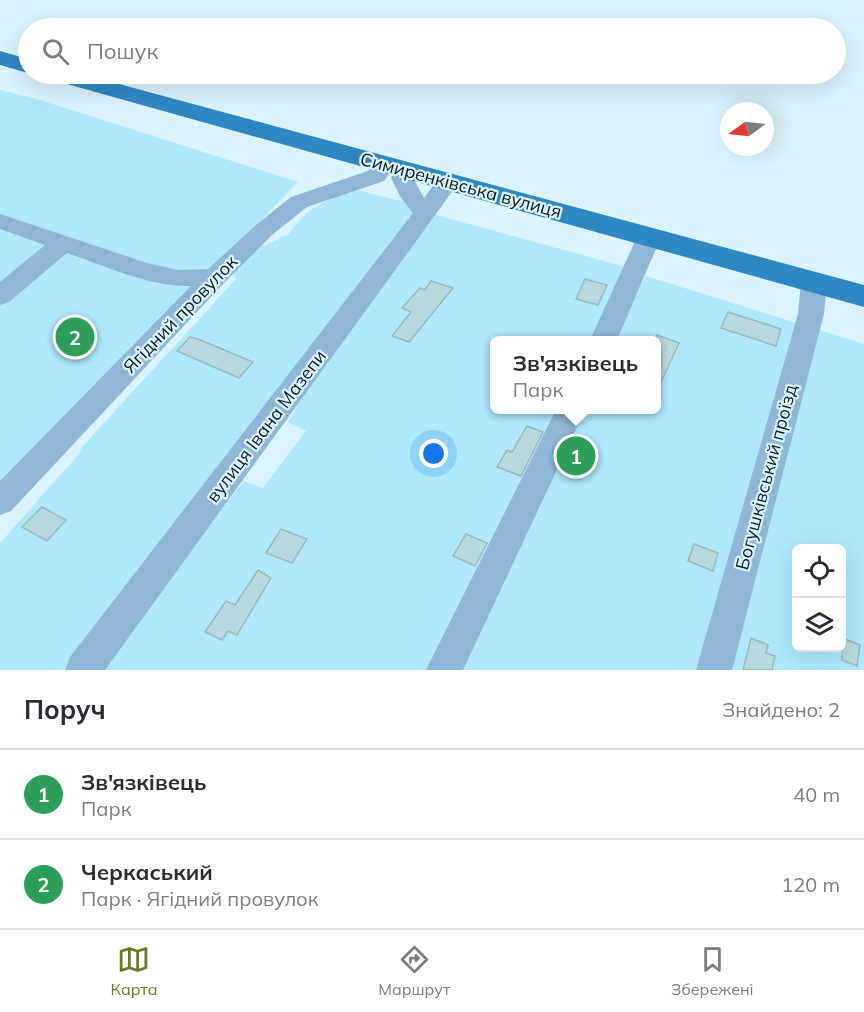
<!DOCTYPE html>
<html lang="uk">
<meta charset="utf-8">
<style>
:root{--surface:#fff;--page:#f2f2f3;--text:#2b2b33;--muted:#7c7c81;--line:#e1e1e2;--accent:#6a7825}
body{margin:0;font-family:Mulish,sans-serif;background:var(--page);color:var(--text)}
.controls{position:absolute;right:18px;bottom:18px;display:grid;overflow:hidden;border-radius:9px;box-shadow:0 6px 24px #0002}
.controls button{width:54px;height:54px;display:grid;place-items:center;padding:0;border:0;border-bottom:2px solid var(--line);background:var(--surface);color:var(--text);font:30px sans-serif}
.compass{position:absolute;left:720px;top:102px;width:54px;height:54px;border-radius:50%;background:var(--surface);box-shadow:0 6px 24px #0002;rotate:255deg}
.you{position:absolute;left:434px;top:454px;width:21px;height:21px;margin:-15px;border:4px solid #fff;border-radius:50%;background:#1a73e8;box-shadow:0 0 0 9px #1a73e833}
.badge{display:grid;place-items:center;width:39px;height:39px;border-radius:50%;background:var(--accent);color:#fff;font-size:20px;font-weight:700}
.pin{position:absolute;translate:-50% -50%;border:3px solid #fff;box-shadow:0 2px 6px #0006}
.popup{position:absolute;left:490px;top:336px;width:171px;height:78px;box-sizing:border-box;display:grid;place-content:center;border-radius:9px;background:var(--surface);filter:drop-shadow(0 2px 4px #0005);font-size:20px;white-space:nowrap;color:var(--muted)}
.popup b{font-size:22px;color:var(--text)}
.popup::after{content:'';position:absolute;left:50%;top:100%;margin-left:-12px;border:12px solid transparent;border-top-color:var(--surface)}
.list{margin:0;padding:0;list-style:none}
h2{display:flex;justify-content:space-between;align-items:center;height:78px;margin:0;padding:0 24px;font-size:26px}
h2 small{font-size:20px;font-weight:400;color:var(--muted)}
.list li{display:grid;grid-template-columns:39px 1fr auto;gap:18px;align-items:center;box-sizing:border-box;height:90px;padding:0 24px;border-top:2px solid var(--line)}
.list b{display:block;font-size:22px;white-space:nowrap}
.list p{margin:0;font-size:20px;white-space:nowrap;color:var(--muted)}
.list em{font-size:20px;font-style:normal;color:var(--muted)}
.icon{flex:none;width:33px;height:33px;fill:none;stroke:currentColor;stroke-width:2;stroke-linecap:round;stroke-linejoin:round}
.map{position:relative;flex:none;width:864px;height:670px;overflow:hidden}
.search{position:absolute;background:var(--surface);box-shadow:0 6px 24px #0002;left:18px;right:18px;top:18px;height:66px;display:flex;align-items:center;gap:15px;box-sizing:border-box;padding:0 21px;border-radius:33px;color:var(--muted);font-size:22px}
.sheet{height:258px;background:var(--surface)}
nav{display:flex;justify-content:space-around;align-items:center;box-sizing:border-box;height:84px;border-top:2px solid var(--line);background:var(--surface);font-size:16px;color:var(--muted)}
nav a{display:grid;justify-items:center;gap:3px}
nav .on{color:var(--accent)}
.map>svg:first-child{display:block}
.green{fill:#aee9fd;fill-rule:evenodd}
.building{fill:#b7d9db;stroke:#98babc;stroke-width:1.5}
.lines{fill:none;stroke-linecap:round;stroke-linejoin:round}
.minor{fill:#8fb8d8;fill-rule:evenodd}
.major{fill:#3088c2;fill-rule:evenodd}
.labels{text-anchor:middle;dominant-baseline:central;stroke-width:4.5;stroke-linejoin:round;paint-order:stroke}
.street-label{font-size:18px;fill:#0d191c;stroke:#daf3fc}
</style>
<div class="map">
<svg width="864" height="670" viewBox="0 0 864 670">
<rect width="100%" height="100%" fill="#daf3fc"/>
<!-- green -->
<path class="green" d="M0 90 40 100 298 182 0 492Z
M353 189 412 204 418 208 63 670H0V543L79 454 82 447 237 278 234 277 235 270 259 246C270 247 277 237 288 235 305 209 324 201 353 189Z
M432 214 622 266 628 274 629 309 646 276 864 344V670H97L244 481 263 488 306 431 288 422 317 374ZM495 340H657V410H495ZM796 548H842V648H796Z"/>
<!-- building -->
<path class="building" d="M585 279 607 285 598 305 576 299Z
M431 281 453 288 409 342 392 336 411 312 402 308 420 288 425 290Z
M728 312 781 329 776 346 721 328Z
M657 335 679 343 657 391Z
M190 337 198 339 253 362 239 378 177 351Z
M527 426 543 432 521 476 497 467 507 450 512 452Z
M42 507 66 520 47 541 22 527Z
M281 529 307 539 292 563 266 553Z
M466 534 487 543 475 566 453 556Z
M694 544 718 553 713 571 688 561Z
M258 570 271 578 237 635 228 631 222 640 205 632 226 601 235 605Z
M751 638 768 645 766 653 775 656 772 670H743Z
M842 638 860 645 857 666 842 660Z"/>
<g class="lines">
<!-- minor -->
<path class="minor" d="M385 158 393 160 396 165 384 181 307 207 272 235 224 283 11 511 0 515V481L191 286C149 287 106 266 67 253L9 302 0 305V282L45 245 0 229V214L147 263 178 270 208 269 256 225 291 197 368 171 377 160Z
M404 163 412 165 415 170 413 178 424 198C434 185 439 173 456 177L459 182 105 670H65L70 657 413 213 401 198 391 178 396 165Z
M649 229 658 232 661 237 617 340H590L637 237 640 232Z
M814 274 823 276 827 282 824 314 732 670H696L798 314 801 282 805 276Z
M556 410H585L463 670H426Z"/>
<!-- major -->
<path class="major" d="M0 51 28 59V73L0 65Z
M45 74H82L864 285V307L49 79Z"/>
</g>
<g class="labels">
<!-- street labels -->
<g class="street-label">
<text transform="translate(461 185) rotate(15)">Симиренківська вулиця</text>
<text transform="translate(180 314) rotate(-46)">Ягідний провулок</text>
<text transform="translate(266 426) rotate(-53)">вулиця Івана Мазепи</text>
<text transform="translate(766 477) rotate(-75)">Богушківський проїзд</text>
</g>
</g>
</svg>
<div class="controls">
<button><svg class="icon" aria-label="locate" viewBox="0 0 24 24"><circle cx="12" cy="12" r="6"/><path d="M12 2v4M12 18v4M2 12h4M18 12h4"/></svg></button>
<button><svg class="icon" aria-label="layers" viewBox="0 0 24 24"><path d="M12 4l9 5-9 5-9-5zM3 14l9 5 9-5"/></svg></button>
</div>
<svg class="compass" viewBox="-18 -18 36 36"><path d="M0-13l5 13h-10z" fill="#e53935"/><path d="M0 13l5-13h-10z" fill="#7c7c81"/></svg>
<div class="you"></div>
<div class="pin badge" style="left:576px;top:456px;background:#2e9e5b">1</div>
<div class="popup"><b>Зв'язківець</b>Парк</div>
<div class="pin badge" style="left:75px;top:337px;background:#2e9e5b">2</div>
<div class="search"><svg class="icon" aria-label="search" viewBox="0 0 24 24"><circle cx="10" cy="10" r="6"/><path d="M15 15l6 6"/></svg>Пошук</div>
</div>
<section class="sheet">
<h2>Поруч<small>Знайдено: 2</small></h2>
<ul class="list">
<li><span class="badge" style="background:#2e9e5b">1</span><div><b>Зв'язківець</b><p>Парк</p></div><em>40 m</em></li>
<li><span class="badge" style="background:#2e9e5b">2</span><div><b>Черкаський</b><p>Парк · Ягідний провулок</p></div><em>120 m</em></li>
</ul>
</section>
<nav>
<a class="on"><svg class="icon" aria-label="map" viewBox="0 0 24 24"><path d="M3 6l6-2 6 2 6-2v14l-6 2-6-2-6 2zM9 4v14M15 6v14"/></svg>Карта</a>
<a><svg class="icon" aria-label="directions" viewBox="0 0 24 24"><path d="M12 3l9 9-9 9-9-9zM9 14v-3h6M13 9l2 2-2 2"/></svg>Маршрут</a>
<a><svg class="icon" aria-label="saved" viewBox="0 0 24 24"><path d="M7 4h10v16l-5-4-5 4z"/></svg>Збережені</a>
</nav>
